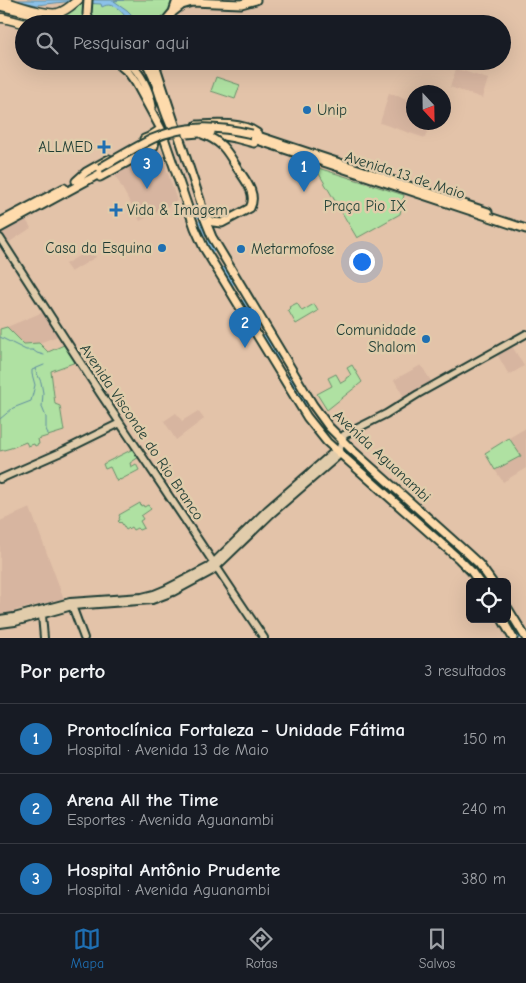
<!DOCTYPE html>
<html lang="pt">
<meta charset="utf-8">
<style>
:root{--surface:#171b24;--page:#242831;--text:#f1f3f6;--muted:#9ea1a6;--line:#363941;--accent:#1f6fb2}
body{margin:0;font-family:"Comic Neue",sans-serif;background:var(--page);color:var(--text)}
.controls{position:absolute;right:15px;bottom:15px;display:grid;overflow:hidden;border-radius:8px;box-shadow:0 5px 20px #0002}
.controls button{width:45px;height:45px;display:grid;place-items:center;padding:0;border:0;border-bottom:1px solid var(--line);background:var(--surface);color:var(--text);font:25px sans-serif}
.compass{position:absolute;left:406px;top:85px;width:45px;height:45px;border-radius:50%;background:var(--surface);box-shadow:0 5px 20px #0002;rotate:158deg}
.you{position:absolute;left:361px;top:261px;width:18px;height:18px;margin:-12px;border:4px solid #fff;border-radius:50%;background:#1a73e8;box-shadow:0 0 0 8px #1a73e833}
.badge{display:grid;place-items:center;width:32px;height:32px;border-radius:50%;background:var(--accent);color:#fff;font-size:16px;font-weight:700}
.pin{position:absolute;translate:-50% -41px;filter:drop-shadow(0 1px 2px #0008)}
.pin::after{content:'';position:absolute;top:26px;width:18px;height:15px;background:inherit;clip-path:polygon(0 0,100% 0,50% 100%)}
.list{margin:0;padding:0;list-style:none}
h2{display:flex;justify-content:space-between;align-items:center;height:65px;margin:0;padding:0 20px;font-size:21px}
h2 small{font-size:16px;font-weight:400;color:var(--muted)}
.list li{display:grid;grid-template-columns:32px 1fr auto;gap:15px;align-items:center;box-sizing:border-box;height:70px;padding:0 20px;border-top:1px solid var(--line)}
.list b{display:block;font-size:19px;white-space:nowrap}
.list p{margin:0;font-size:16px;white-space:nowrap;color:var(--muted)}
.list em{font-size:16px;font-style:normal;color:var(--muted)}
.icon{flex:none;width:28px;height:28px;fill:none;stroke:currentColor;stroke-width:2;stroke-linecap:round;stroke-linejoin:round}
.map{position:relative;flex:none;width:526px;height:638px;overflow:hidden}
.search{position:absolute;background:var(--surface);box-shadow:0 5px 20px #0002;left:15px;right:15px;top:15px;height:55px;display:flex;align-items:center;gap:12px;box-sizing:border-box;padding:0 18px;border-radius:28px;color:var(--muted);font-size:19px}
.sheet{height:275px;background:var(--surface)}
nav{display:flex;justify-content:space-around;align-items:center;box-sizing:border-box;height:70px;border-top:1px solid var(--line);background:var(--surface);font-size:14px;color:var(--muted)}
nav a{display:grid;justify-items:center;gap:2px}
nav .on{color:var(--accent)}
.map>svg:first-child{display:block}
.built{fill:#d7b5a0}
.green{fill:#afe1a2;stroke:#678f6b}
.water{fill:#8cc2ea;stroke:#608da1}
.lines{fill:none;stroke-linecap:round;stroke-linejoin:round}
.stream{stroke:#608da1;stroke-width:1}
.canal{stroke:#8cc2ea;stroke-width:4.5}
.secondary-casing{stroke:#1f3d34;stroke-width:10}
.primary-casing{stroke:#1f3d34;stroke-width:11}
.highway-casing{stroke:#1f3d34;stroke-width:11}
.secondary{stroke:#e1ccab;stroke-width:6}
.primary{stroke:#fedbac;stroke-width:7}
.highway{stroke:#fedbac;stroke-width:8}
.primary-bridge-casing{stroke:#1f3d34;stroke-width:11;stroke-linecap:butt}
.primary-bridge{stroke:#fedbac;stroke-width:7}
.poi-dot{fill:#1f6fb2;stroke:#e1ccab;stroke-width:2}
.labels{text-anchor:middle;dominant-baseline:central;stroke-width:5;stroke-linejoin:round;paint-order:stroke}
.poi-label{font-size:15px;fill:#1f3d34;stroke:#e1ccab;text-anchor:start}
.street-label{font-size:15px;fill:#1f3d34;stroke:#e1ccab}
.park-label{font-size:15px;fill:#26453a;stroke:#e1ccab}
</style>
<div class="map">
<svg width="526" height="638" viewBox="0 0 526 638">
<rect width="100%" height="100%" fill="#e3c3a9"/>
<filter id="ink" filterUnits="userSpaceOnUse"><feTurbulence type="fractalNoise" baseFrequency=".02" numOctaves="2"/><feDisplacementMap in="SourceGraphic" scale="10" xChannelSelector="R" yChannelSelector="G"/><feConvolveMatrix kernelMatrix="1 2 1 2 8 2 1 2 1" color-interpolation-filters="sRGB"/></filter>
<g filter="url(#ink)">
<!-- built -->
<path class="built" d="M456 69H457L488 79 482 98 450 87Z
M389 93 413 101 414 122 430 123 425 138 380 123Z
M156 149 160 150 177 201 140 221 115 175 116 172Z
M25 218 31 228 8 243 1 232Z
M91 249 96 257 71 272 65 264Z
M43 312 58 336 39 343 24 344 7 327Z
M512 346 524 366 509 375 497 354Z
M421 365 431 381 404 397 394 380Z
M198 411 204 419 176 440 164 421 176 413 182 421Z
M526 428V468L503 482 495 470 520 456 509 438Z
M30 508 64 599 63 601 57 602H50L16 610 15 614 11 615 0 616V521Z"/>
<!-- green -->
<path class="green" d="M84 0C82 9 84 15 87 24H53L55 15Z
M91 0H173L168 12 157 24H95L90 10Z
M216 77 240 85 235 99 211 91Z
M315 167 404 195 400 214 357 238Z
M297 303 302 311 314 304 318 311 296 324 288 310 290 308 289 307Z
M7 327 24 344 39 343 48 352 64 345 76 362 51 371 55 404 60 406 64 431 38 439 39 444 35 446 34 444 28 446 26 442 11 448 0 451V329Z
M352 365 362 382 327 410 317 394 332 386 328 378 336 374 341 383 346 380V378L351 375 347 368Z
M509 438 521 456 495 470 485 453Z
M133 449 139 457 130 463 131 467 136 464 139 470 120 480V479L117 482 110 467 105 469 103 464Z
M140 503 141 506 143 505 144 507 148 505 151 509 141 516 143 519 140 521 144 528 139 530 137 528 133 530 131 527 126 530 121 522 120 523 118 521 120 520 119 518 120 517 119 515Z"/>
<!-- water -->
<path class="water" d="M16 0H124L114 1 127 10 133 16 135 24H129C125 14 114 0 102 7L101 4 64 2 37 5Z"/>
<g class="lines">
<!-- stream -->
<path class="stream" d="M0 337 26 350H33L37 353 44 355
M35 369 41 382 43 393 42 407 46 417V429L48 434
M0 419 13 408 31 401 35 385 32 374V370L44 365"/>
<!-- canal -->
<path class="canal" d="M196 207 199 216
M201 222 206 234
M209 240 212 250
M223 269 232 283
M243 302 254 319
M264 337 269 345
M273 350 277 358
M289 377 295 388
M299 394 305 403
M373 476 376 478
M381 483 390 491
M406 505 416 514
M421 518 430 526
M434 530 444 539
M461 553 467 559
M480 574 482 577
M512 626 519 637"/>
<defs>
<path id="secondary" d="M0 238 100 393 264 638
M0 479 59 453 120 423
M71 603 84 638
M42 615 44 638
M0 619 14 617 70 602 142 597 154 594 166 589 209 567 268 509 336 450
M0 624 15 622 72 606 152 600 173 592 212 571 271 514 337 457 344 435 386 414 418 394 526 334"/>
<path id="primary" d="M88 0 87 14 91 24
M0 6 73 24
M173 12 182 5 192 2 241 4 256 0
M163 24 173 12 177 0
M115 61 128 72 136 83 161 129 195 228 204 248 307 417 327 442 459 559 471 571 479 582
M128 61C140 73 149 89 152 106
M145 61C159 82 161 108 173 130
M154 61 200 200 204 217 212 237 313 405 329 427 351 449 465 551 479 564 492 582
M197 125C215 124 242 122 257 133
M206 133 235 138 254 143
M252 134 488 212
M251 138 526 229
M144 139 149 137 161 129
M100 177 150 150 154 146 155 141 151 139H147
M76 181 86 172 109 159
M204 217 213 222 222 223 250 208C258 193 244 179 236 166
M0 222 64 188
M0 228 103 172
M507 607 526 638
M502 619 513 638"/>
<path id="highway" d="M0 0C14 4 44 16 58 13 66 11 72 5 78 0
M0 18H3L26 24"/>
</defs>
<!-- secondary casing -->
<use href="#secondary" class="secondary-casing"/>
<!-- primary casing -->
<use href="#primary" class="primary-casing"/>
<!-- highway casing -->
<use href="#highway" class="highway-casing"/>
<!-- secondary -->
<use href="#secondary" class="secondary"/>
<!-- primary -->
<use href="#primary" class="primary"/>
<!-- highway -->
<use href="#highway" class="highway"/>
<defs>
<path id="primary-bridge" d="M187 134 211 132
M202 134C221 141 226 149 236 166
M100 168C117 158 134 148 152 139 185 124 217 126 252 134"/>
</defs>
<!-- primary-bridge casing -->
<use href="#primary-bridge" class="primary-bridge-casing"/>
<!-- primary-bridge -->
<use href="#primary-bridge" class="primary-bridge"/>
</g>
</g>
<!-- markers -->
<g class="poi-dot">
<circle cx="307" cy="110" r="5"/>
<path d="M101.5 139.5h5v5h5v5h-5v5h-5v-5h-5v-5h5z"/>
<path d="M113.5 202.5h5v5h5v5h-5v5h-5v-5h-5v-5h5z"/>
<circle cx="162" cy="248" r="5"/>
<circle cx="241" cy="249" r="5"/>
<circle cx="426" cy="339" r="5"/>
</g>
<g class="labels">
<!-- poi labels -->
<g class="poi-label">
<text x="317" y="110">Unip</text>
<text x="93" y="147" text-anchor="end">ALLMED</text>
<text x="127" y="210">Vida &amp; Imagem</text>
<text x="152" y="248" text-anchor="end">Casa da Esquina</text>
<text x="251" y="249">Metarmofose</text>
<text x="416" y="330" text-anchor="end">Comunidade<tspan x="416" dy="17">Shalom</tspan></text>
</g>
<!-- street labels -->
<g class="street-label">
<text transform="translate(405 175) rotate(18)">Avenida 13 de Maio</text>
<text transform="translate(142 432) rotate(56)">Avenida Visconde do Rio Branco</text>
<text transform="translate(382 456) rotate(43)">Avenida Aguanambi</text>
</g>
<!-- park labels -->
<g class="park-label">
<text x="365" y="206">Praça Pio IX</text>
</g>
</g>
</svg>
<div class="controls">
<button><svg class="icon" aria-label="locate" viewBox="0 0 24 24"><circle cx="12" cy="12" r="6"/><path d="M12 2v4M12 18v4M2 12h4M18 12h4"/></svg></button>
</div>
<svg class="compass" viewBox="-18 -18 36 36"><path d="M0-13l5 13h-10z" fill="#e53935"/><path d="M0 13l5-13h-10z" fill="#9ea1a6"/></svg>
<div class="you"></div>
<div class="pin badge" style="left:304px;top:192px">1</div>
<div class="pin badge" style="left:245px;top:348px">2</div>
<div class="pin badge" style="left:147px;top:189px">3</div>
<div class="search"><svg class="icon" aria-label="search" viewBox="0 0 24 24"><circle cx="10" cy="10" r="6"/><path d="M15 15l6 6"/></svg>Pesquisar aqui</div>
</div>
<section class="sheet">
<h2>Por perto<small>3 resultados</small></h2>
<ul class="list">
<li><span class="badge">1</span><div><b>Prontoclínica Fortaleza - Unidade Fátima</b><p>Hospital · Avenida 13 de Maio</p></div><em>150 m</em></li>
<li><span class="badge">2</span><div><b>Arena All the Time</b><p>Esportes · Avenida Aguanambi</p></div><em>240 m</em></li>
<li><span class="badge">3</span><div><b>Hospital Antônio Prudente</b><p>Hospital · Avenida Aguanambi</p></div><em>380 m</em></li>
</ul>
</section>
<nav>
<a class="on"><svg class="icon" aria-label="map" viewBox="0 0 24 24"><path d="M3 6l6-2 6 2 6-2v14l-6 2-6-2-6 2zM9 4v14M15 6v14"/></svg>Mapa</a>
<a><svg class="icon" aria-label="directions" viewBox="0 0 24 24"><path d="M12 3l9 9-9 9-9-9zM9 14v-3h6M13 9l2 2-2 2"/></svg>Rotas</a>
<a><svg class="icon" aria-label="saved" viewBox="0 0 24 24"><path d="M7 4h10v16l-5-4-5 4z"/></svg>Salvos</a>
</nav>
